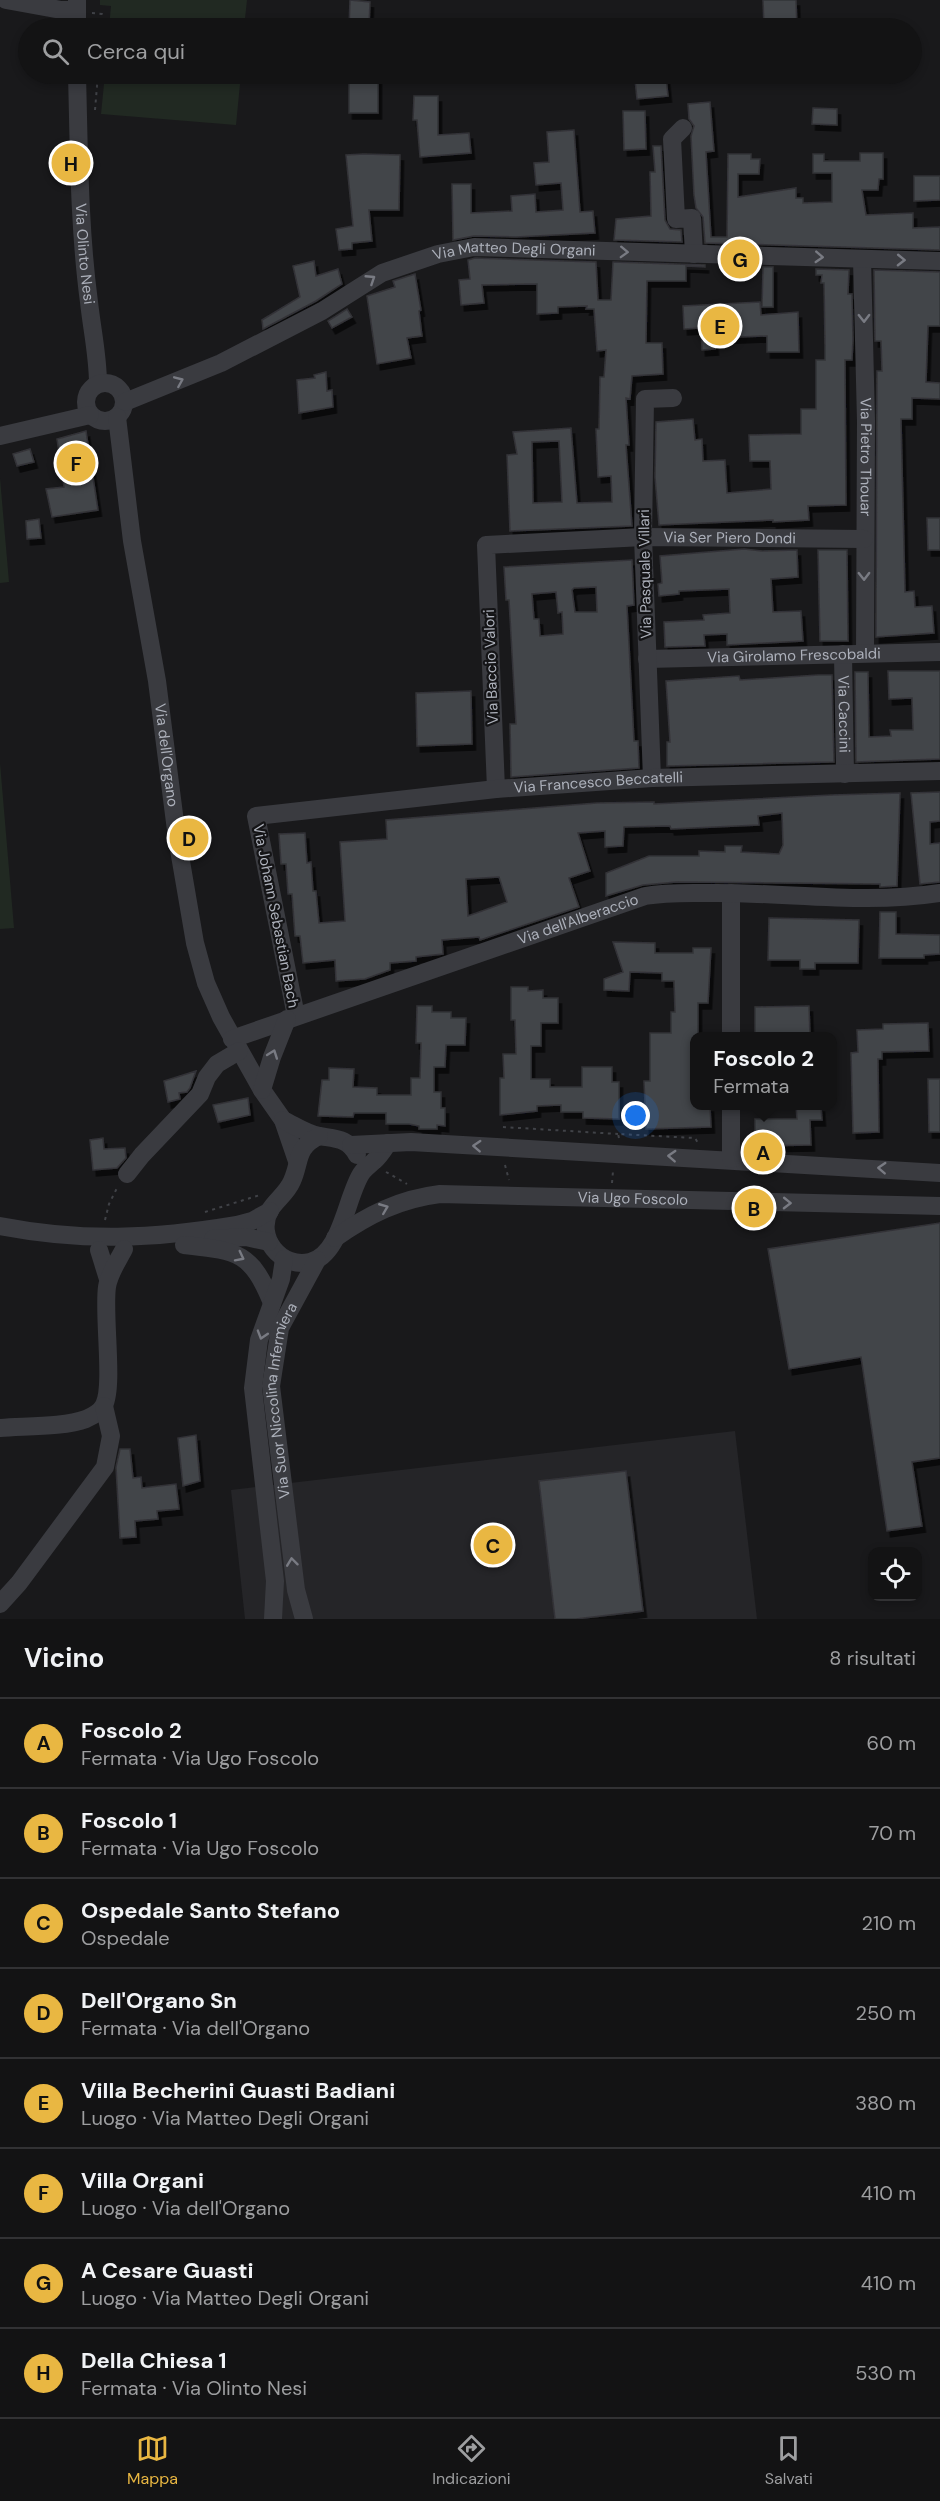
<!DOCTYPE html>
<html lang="it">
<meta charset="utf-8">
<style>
:root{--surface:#131314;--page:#1c1c1d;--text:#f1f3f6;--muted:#9d9ea0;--line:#323234;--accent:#e9b742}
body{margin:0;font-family:"DM Sans",sans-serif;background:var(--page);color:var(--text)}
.controls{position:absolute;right:18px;bottom:18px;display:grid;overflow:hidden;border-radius:12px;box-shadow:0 3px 9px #0003}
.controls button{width:54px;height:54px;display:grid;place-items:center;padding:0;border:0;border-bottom:2px solid var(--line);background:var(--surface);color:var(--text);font:30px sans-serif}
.you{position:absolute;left:636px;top:1116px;width:21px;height:21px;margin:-15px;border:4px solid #fff;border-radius:50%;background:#1a73e8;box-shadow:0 0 0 9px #1a73e833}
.badge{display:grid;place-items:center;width:39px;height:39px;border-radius:50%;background:var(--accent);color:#111;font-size:20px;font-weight:700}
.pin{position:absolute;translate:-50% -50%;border:3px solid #fff;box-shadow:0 2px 6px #0006}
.popup{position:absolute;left:690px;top:1032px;width:147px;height:78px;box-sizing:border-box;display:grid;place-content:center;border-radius:12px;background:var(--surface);filter:drop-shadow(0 2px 4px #0005);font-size:20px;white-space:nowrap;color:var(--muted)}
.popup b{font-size:22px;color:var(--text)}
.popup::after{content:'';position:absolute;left:50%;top:100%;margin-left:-12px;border:12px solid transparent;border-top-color:var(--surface)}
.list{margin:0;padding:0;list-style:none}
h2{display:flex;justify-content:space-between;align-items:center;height:78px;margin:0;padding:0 24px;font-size:26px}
h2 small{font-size:20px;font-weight:400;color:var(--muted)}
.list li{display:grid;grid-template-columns:39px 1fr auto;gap:18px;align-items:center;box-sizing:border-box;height:90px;padding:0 24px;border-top:2px solid var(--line)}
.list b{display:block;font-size:22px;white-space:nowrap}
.list p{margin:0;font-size:20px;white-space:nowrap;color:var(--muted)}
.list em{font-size:20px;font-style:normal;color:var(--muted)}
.icon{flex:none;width:33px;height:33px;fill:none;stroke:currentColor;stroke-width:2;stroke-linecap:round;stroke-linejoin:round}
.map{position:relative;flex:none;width:940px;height:1619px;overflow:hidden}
.search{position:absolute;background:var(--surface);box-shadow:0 3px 9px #0003;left:18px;right:18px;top:18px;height:66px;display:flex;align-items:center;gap:15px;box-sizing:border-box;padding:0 21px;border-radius:33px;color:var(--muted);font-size:22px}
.sheet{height:798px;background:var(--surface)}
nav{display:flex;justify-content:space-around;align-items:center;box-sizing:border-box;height:84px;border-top:2px solid var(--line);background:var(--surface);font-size:16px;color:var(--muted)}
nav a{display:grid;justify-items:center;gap:3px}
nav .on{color:var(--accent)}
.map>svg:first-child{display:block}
.built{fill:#252528}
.green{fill:#212922}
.building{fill:#434448;stroke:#333337;stroke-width:1.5;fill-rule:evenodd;filter:url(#shadow)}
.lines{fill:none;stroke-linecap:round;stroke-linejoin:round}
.path{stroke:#404247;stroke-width:2;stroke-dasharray:3 4.5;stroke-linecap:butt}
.minor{stroke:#3a3b40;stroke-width:18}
.oneway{stroke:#797b83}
.labels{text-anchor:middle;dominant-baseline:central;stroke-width:4.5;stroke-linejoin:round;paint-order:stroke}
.street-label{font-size:15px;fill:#acb0ba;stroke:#141416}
</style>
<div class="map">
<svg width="940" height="1619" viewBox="0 0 940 1619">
<defs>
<filter id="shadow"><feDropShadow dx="3.5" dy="6" stdDeviation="0" flood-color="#0009"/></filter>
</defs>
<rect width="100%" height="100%" fill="#19191b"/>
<!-- built -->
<path class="built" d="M735 1431 757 1619H245L231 1490Z"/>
<!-- green -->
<path class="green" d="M100 0H247L244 28H109L111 6 100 5Z
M105 74H241L236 125 101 114Z
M0 478 9 582 0 583Z
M0 763 14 928 0 929Z"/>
<!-- building -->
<path class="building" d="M350 0 370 2 369 28H349Z
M763 0H796L797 28H764Z
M349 74H378V113H349Z
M666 77 668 96 637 99 635 80Z
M414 96H438V135L469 133 471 153 420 157 417 120H413Z
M710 102 714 151 706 152 711 237H727L728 154H751V159H760L759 174H738V197L796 188V198H803V203L832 202V173H813V154H824V161H860V153H883V179H879L878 190H862L866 215 913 213V228L940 227V250L705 243 703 217 696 208 694 195 691 136 694 126 689 119 688 104Z
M813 108 837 109V125L812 124Z
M623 111H645L646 149 624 150Z
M574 130 580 212 593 211 595 233 516 237 474 236 453 240 452 184H471V213L512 211 511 196 535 194 536 212 563 210 561 183 536 185 534 163 549 162 547 132Z
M653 146H661L665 220 670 229 681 230 682 242 614 240 616 219 651 216 650 172H655Z
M364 154 400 155 399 210H369L372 241 352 243V249L339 250 336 229 353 226 346 155Z
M914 176H940V200L914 201Z
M475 258 596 262 598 300H611L613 262 705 265V267L686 266V281H647L646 343H662L663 374 632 376 630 399 626 398 629 445H626L632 526 510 531 507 455 517 454 513 432 571 428 577 503 612 502 611 476 598 477 596 429H599L600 377H604L606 350 597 351 594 309H586L587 306 558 307V313L537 314V284L482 285 484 303 461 305 459 280 470 279 468 260ZM559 441 562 502 533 503 532 442Z
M314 261 316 276 338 269 342 284 316 301 263 329 262 320 300 297 293 266Z
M763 267H773V307H762Z
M816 269 849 270 848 294H852L853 340 852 360H845L846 505 808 506 809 520 773 522V520L659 525 655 477 656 422 693 419 695 440 702 439 703 461 725 460 727 493 771 489 770 461H750L749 435 801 434V409H816V360H825V346L824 283H821L822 275H816Z
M874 270 940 272V326H928L926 382 940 383V399L912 398V419H901L905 592 914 591 915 607 932 606 934 633 876 637 877 371H882L881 341H875Z
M415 274 421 310 419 311 422 336 407 338 411 358 377 364 367 296 395 287 393 281Z
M760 302 761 315 798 312 799 352H767V336L714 338 715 349 702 350 701 328 684 329 683 306Z
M347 309 352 317 332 328 328 321Z
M326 372 327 391 332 390 333 407 299 413 297 380 315 378 314 375Z
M86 431 98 510 52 517 46 489 64 487 57 439Z
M30 449 34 462 17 466 13 454Z
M927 518H940V550H928Z
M39 519 41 538 27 539 26 521Z
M744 549 762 551 797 550 798 577 771 579 773 612 801 611 803 641 727 645V634L704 635 705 646 665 647 664 622 704 620 703 615 730 613 729 589 679 591V594L659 596 658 584 662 583 660 556Z
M818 550H847L848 641H820Z
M632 560 634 605 627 606 634 741H638L639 768 511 777 510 724H516L509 600H506L504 567ZM596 587 597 612H575L572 590 574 588ZM556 592 558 613 562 612 563 634 540 636 539 619H534L532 594Z
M888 671H940V759L856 762 855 672H868L869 737 891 736 890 730H913L912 698 889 699Z
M818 675H832L834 762 667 766V742H670L666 681 739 676 740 680Z
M471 691 472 744 417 746 416 693Z
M940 792V821L930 822V844L940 843V882L920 884 911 793Z
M900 793 897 886 880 887V884L677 882 643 885 606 896V873L649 856H699V851L725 852V846H742L741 852 779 854 783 845 782 813 758 816 759 825 671 829 670 826 624 827 623 846 605 847V831L578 833 590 871 569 878 579 907 480 940 479 937 442 940 443 954 416 957V961L390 963V970L365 979 336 981 335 960 303 963 300 936H295L292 894H288L286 864H281L279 834 305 833 307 863 311 862 313 891H316L319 923 345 921 340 842 387 839 386 820 597 803 654 802V804L832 795ZM499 877 507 902 468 916 466 879Z
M880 912H896V934L940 935V954L924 955V958H879Z
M769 918 859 920 858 963H815V969H800V960H768Z
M613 942 655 943V953H693V948H711L708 1003H698V1036H694V1106H710L711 1127 646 1129 644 1081H650V1033H671V1012H675L674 981H662V973L630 972 629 991 604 990V979L623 972Z
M511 987H528V991L543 990V998H558V1023H541V1046H531V1079H550V1087H582V1067H612V1082H619V1119L583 1118V1112H561V1105L537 1106V1111L500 1115V1078H504L503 1054H516L515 1020H511Z
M417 1006H432V1012H451V1018H466L465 1045H446L445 1067H434V1092H441V1108H445V1126L437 1125V1129H419V1126L409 1124H386V1113H354L353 1117 318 1116 322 1080H329V1068L354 1069 353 1087 377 1088V1095H411V1078H420L421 1043H416Z
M809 1006 810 1036H796V1034H755V1007Z
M928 1023 929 1051 882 1052V1059H878L879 1132 853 1133 851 1053 858 1052 857 1030 883 1029V1024Z
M196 1071 190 1088 187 1092 179 1093 180 1099 168 1102 164 1081Z
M928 1079H940V1132H929Z
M248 1098 250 1115 218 1122 213 1105Z
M796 1106H821L822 1120H810L811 1145 755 1146V1119H797Z
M103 1138 104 1149 125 1148 126 1158 117 1168 93 1170 90 1140Z
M940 1223V1458L912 1462 922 1526 887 1531 861 1357 789 1369 768 1249Z
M196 1435 200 1481 183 1486 178 1438Z
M120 1449H130L133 1478 141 1477 142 1488 176 1484 179 1509 157 1511 158 1519 135 1521 136 1537 120 1538 116 1467Z
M626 1471 643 1611 576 1619H555L539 1481Z"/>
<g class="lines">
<!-- path -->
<path class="path" d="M92 13 102 14 101 28
M95 110 98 74
M503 1127 618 1134
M619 1138 618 1134 695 1138 698 1143
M505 1165 509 1180
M386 1172 407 1184
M612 1183 613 1171
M205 1212 260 1195
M105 1220 109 1204 118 1186"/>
<!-- minor -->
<g class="minor">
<path d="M6 0 61 10H77"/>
<path d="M77 0V28"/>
<path id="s1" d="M77 74C79 150 79 227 89 302 92 330 98 356 98 384"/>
<path d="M683 128 672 139 676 219 692 218 694 254"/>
<path id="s2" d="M862 259 866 421 865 653"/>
<circle cx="105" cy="402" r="19"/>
<path id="s3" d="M125 402 221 363 322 311 382 273 438 254 474 247 940 261"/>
<path id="s4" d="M117 417 132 541 157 681 177 838 195 943 206 983 221 1017 262 1090 283 1120 297 1161"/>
<path d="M0 436 90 415"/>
<path id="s5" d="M843 654 845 774"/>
<path id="s6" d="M647 659 940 652"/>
<path d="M652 778 643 537 645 399 673 398"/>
<path id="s7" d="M496 789 486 545 643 537 864 539"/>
<path id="s8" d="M296 1016 256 816 496 789 652 778 940 771"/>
<path d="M731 1036V893"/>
<path id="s9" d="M232 1039 645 896C667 892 688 893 710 893 787 892 864 905 940 893"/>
<path d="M262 1090 272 1057 287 1019"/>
<path d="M283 1120C294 1125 307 1134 319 1136 336 1139 348 1138 357 1155"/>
<path d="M319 1136C295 1148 301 1161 292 1181 287 1193 276 1200 270 1210 255 1237 281 1269 310 1262 341 1255 346 1198 361 1174 365 1168 370 1165 374 1161 380 1156 384 1149 388 1143"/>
<path d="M351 1145 411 1142 940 1173"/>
<path d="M731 1159V1106"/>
<path d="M127 1174 142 1155 200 1094 207 1077 217 1064 239 1051"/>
<path d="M0 1226C83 1242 153 1239 237 1225L252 1221 270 1211"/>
<path id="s10" d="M335 1238C368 1215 399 1199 440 1194L940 1206"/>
<path d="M213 1239 246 1237 269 1242"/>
<path d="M184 1245C237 1251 251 1251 272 1303"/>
<path d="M99 1250 108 1279"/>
<path d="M0 1428C24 1426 65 1427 86 1419 93 1416 101 1411 104 1405 114 1386 103 1314 107 1287 109 1273 118 1261 124 1249"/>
<path d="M0 1604 19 1583 105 1467 111 1436 104 1406"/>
<path d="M273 1619 275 1581 253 1388 259 1340 281 1279 284 1259"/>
<path id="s11" d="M304 1619 296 1590 271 1386 280 1328 317 1260"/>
</g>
</g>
<!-- one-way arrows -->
<defs><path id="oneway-chevron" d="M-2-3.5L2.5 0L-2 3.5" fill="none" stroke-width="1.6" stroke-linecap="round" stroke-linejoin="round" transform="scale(1.5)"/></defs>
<g class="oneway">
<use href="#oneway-chevron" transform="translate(624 252) rotate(2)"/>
<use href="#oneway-chevron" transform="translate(819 257) rotate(3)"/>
<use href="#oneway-chevron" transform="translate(901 260) rotate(1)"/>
<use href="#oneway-chevron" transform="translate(371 279) rotate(-33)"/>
<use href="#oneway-chevron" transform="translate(864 318) rotate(89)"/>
<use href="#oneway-chevron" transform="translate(179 381) rotate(-23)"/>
<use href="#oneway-chevron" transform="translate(864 576) rotate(89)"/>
<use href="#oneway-chevron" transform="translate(273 1054) rotate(-70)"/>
<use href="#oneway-chevron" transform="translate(477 1146) rotate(-177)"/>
<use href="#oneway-chevron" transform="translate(672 1156) rotate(-177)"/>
<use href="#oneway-chevron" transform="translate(882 1168) rotate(-177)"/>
<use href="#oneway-chevron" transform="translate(787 1203) rotate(1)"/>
<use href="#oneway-chevron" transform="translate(384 1208) rotate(-22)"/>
<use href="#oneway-chevron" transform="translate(240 1257) rotate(27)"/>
<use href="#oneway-chevron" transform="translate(262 1335) rotate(107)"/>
<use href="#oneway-chevron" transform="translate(292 1562) rotate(-97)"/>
</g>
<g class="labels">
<!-- street labels -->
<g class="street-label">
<text stroke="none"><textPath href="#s1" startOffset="180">Via Olinto Nesi</textPath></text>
<text stroke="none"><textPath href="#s3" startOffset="424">Via Matteo Degli Organi</textPath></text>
<text stroke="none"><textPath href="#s2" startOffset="198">Via Pietro Thouar</textPath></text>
<text stroke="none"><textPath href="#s7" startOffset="488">Via Ser Piero Dondi</textPath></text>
<text transform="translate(645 574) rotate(-91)">Via Pasquale Villari</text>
<text stroke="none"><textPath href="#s6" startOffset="147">Via Girolamo Frescobaldi</textPath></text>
<text transform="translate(491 667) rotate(-92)">Via Baccio Valori</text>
<text stroke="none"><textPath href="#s5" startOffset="60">Via Caccini</textPath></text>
<text stroke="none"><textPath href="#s4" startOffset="342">Via dell'Organo</textPath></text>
<text stroke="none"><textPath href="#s8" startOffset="548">Via Francesco Beccatelli</textPath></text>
<text transform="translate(276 916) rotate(79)">Via Johann Sebastian Bach</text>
<text stroke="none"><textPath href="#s9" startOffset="366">Via dell'Alberaccio</textPath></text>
<text stroke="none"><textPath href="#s10" startOffset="308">Via Ugo Foscolo</textPath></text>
<text stroke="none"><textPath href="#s11" startOffset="222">Via Suor Niccolina Infermiera</textPath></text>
</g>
</g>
</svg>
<div class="controls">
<button><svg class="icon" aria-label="locate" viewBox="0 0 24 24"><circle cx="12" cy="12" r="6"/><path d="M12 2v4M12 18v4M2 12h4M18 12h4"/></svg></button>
</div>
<div class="you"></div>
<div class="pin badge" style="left:763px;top:1152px">A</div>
<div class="popup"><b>Foscolo 2</b>Fermata</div>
<div class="pin badge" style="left:754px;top:1208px">B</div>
<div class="pin badge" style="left:493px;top:1545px">C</div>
<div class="pin badge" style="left:189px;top:838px">D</div>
<div class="pin badge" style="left:720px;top:326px">E</div>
<div class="pin badge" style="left:76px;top:463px">F</div>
<div class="pin badge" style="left:740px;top:259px">G</div>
<div class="pin badge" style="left:71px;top:163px">H</div>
<div class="search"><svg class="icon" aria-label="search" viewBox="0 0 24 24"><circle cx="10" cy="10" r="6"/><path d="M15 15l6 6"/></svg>Cerca qui</div>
</div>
<section class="sheet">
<h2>Vicino<small>8 risultati</small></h2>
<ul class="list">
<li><span class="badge">A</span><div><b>Foscolo 2</b><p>Fermata · Via Ugo Foscolo</p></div><em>60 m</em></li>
<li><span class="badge">B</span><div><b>Foscolo 1</b><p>Fermata · Via Ugo Foscolo</p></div><em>70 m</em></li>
<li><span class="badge">C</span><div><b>Ospedale Santo Stefano</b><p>Ospedale</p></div><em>210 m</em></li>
<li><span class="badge">D</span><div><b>Dell'Organo Sn</b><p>Fermata · Via dell'Organo</p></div><em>250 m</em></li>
<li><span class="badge">E</span><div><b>Villa Becherini Guasti Badiani</b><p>Luogo · Via Matteo Degli Organi</p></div><em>380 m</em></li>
<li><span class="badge">F</span><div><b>Villa Organi</b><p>Luogo · Via dell'Organo</p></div><em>410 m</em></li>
<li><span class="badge">G</span><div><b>A Cesare Guasti</b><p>Luogo · Via Matteo Degli Organi</p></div><em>410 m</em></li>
<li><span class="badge">H</span><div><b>Della Chiesa 1</b><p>Fermata · Via Olinto Nesi</p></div><em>530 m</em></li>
</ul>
</section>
<nav>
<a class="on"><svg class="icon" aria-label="map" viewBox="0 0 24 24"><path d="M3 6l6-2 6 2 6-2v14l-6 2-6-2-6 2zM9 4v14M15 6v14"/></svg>Mappa</a>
<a><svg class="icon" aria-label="directions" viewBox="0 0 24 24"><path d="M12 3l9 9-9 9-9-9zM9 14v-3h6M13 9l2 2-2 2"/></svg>Indicazioni</a>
<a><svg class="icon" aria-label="saved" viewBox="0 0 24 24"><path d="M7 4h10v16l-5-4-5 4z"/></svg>Salvati</a>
</nav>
